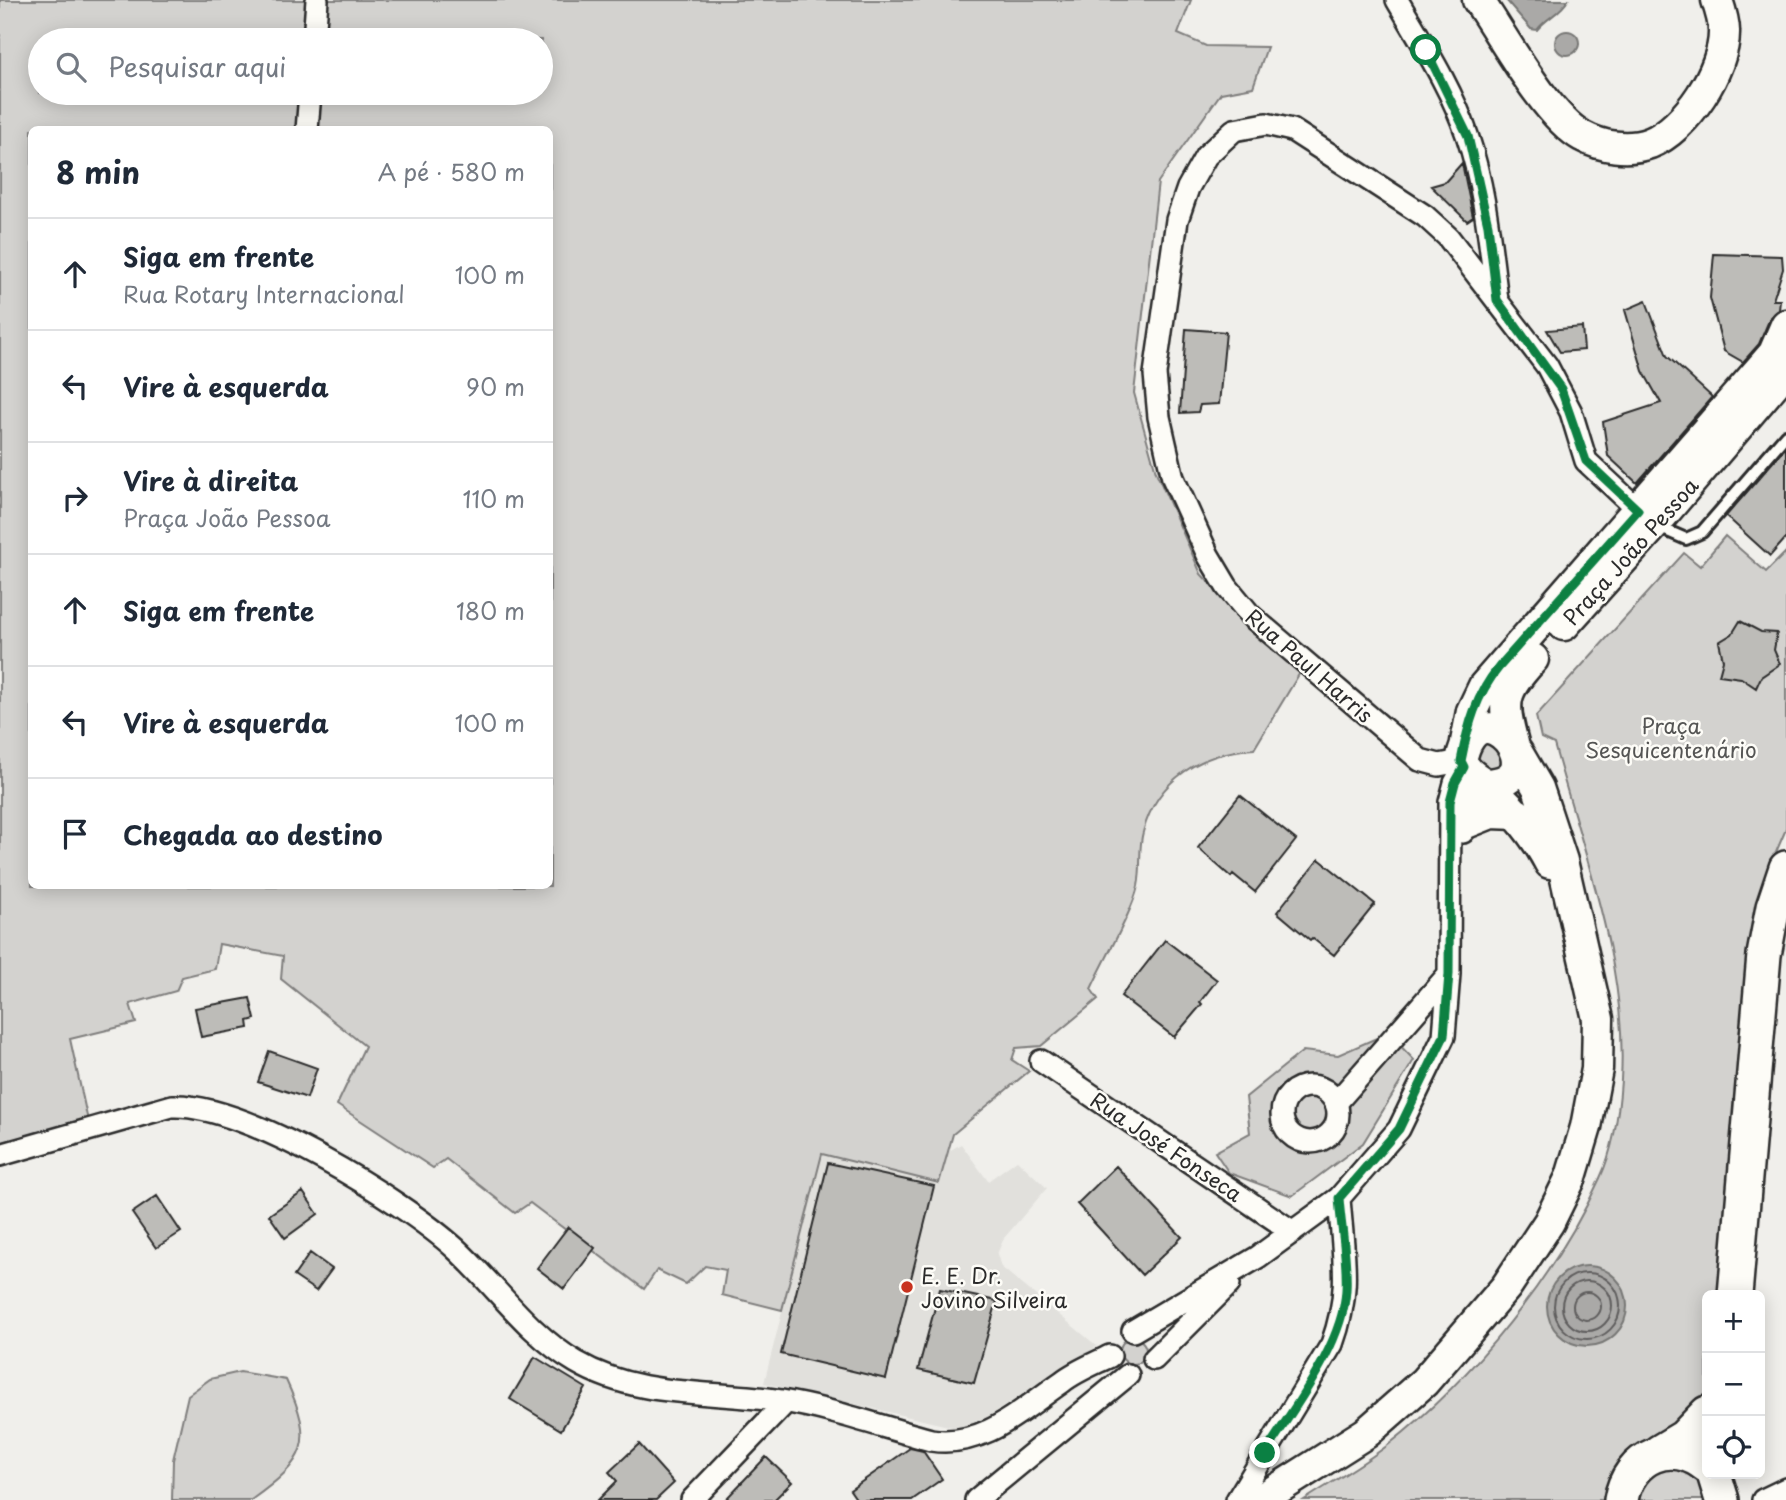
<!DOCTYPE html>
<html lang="pt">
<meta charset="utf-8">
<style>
:root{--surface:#fff;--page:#f6f6f7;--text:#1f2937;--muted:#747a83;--line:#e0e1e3}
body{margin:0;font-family:"Playpen Sans",sans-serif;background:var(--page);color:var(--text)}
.controls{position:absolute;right:21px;bottom:21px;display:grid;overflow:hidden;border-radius:10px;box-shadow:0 4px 18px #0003}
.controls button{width:63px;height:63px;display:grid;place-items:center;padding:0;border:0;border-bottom:2px solid var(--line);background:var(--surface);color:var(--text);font:35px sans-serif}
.stop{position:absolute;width:21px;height:21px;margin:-16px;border:5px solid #0b8043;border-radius:50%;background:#fff}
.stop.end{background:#0b8043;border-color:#fff;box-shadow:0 2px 7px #0008}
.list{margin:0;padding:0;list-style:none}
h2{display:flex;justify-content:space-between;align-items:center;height:91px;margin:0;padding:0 28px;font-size:30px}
h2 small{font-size:23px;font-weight:400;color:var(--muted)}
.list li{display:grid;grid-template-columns:46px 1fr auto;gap:21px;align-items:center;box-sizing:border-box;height:112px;padding:0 28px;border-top:2px solid var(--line)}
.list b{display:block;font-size:26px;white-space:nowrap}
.list p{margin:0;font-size:23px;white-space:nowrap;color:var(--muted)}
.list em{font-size:23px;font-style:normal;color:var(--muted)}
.icon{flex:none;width:38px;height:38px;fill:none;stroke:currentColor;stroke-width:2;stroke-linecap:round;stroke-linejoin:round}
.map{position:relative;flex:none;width:1786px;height:1500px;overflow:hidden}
.search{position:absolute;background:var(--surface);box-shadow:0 4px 18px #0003;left:28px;top:28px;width:525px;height:77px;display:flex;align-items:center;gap:18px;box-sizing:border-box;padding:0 24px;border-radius:38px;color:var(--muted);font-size:26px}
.panel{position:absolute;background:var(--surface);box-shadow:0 4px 18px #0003;left:28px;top:126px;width:525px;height:763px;border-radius:10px}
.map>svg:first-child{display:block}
.built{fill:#e1e0dc}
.green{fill:#d3d2cf;stroke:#7f7e7d;stroke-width:2;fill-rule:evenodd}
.water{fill:#aaa9a7;stroke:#777775;stroke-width:2}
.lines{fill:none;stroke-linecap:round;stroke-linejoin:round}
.shore{stroke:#5e5d5d;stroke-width:2}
.building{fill:#bdbcb8;stroke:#2b2b2b;stroke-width:2}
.lane-casing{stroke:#2b2b2b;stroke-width:16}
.street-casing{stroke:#2b2b2b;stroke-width:26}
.secondary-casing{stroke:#2b2b2b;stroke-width:35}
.primary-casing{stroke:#2b2b2b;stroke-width:38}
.lane{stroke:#fdfcf7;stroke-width:10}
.street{stroke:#fdfcf7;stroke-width:21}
.secondary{stroke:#fdfcf7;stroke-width:30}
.primary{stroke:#fdfcf7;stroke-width:33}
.route{stroke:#0b8043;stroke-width:9}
.poi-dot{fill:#c8321e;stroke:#fdfcf7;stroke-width:2.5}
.labels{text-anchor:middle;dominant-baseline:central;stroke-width:5;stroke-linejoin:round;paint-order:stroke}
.street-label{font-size:21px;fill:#2b2b2b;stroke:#fdfcf7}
.park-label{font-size:21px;fill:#555554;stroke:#fdfcf7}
.poi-label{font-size:21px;fill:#2b2b2b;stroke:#fdfcf7;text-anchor:start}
</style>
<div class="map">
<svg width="1786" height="1500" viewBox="0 0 1786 1500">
<rect width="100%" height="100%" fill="#f0efeb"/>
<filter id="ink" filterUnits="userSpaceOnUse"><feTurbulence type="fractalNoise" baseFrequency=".0143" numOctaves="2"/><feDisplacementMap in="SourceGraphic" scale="14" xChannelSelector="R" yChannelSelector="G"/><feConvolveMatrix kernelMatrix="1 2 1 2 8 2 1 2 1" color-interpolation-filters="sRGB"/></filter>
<g filter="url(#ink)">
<!-- built -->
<path class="built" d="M961 1144 988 1181 1017 1160 1047 1188 1004 1238 997 1254 1001 1267 1097 1346 986 1418 961 1429 764 1383 822 1154 927 1164Z"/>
<!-- green -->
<path class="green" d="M0 0H1191L1178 34 1206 46 1267 47 1253 87 1221 93 1158 182 1134 393 1156 472 1201 574 1243 620 1301 671 1254 749C1202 752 1157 779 1143 832 1138 849 1142 868 1138 886 1132 913 1103 962 1091 989L1098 999 1041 1046 1016 1048 1012 1060 1029 1071 953 1134 939 1183 822 1154 782 1310 722 1295 726 1270 705 1266 686 1284 657 1270 644 1289 530 1203 515 1213 446 1159 433 1168 337 1105 365 1046 281 979 283 956 219 944 215 969 182 977 176 991 130 1004 136 1023 70 1039 88 1121 0 1143ZM40 40H541V93H40ZM32 130H550V886H32Z
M1725 536 1766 572 1786 552V829L1771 864 1723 1295H1707V1398L1609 1500H1304C1332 1482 1362 1465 1388 1445 1473 1378 1556 1276 1600 1178 1614 1148 1619 1112 1621 1080 1628 966 1583 852 1554 744L1541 738 1536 716 1684 553 1700 566Z
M1499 742 1504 767 1478 770 1474 749 1477 744Z
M1388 1033 1414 1060 1363 1143 1292 1196 1229 1173 1215 1152 1250 1133 1246 1097 1303 1051 1338 1055Z
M1120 1351a13 13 0 1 1 26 0a13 13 0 1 1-26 0Z
M240 1372 286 1380C315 1443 307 1460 251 1500H172L173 1460 188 1395 210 1379Z
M1675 1465 1698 1476 1710 1500H1633L1650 1471Z"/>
<!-- water -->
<path class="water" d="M1506 0H1568C1561 13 1546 18 1537 30L1531 29Z
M1555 43a12 12 0 1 1 24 0a12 12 0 1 1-24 0Z
M1547 1306a40 40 0 1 1 80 0a40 40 0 1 1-80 0Z"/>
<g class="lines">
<!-- shore -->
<path class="shore" d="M1554 1306a33 33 0 1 1 66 0a33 33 0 1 1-66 0Z
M1562 1306a25 25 0 1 1 50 0a25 25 0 1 1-50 0Z
M1573 1306a14 14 0 1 1 28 0a14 14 0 1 1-28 0Z"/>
</g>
<!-- building -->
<path class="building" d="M1462 163 1473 217 1467 221 1431 186 1445 182Z
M1714 254 1782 256 1783 269 1773 300H1780L1779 310 1770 318 1759 344 1743 362 1724 351 1710 298Z
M1646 301 1667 356 1712 397 1637 483 1608 456 1603 422 1661 403 1643 371 1625 310Z
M1582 327 1584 350 1560 352 1547 330Z
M1186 329 1226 332 1219 404 1200 405 1198 412 1180 413Z
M1786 447V538L1770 556 1726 516Z
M1740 621 1761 632 1777 633 1774 650 1780 664 1761 677 1756 688 1741 678 1719 675 1723 660 1719 642 1732 634Z
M1240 795 1296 840 1255 892 1233 874 1231 877 1198 848Z
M1319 859 1375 904 1334 955 1312 938 1310 940 1277 912Z
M1165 940 1217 980 1200 1002 1202 1004 1174 1037 1121 996Z
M250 998 255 1019 248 1021 249 1028 201 1037 195 1008Z
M269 1051 317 1068 307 1098 258 1082Z
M828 1163 934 1186 886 1379 781 1354Z
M1116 1166 1182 1237 1142 1275 1077 1204Z
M303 1192 318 1214 285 1238 269 1215Z
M157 1196 181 1232 156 1248 132 1213Z
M568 1227 595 1248 564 1289 537 1268Z
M310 1253 332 1269 316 1291 294 1276Z
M940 1289 997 1301 974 1383 918 1370Z
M535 1357 586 1388 561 1430 510 1399Z
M639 1444 674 1483 656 1500H598L617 1481 609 1472Z
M910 1448 923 1451 942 1479 912 1500H857L850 1490Z
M766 1457 792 1482 774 1500H725Z"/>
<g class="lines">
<defs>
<path id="lane" d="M1656 526 1686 539 1702 532 1786 435"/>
<path id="street" d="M1397 0C1422 43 1451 87 1467 135 1485 187 1490 245 1497 300
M314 40 317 0
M307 130 310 93
M1461 761 1439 765 1420 760 1251 616 1227 587 1208 555 1173 478 1159 417 1155 374 1177 220 1188 188 1206 156 1234 130 1266 124 1292 130 1425 216 1448 237 1547 366 1571 412 1586 461 1648 519
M1463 832 1476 781
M1041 1061 1293 1232
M1282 1114a28 28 0 1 1 56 0a28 28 0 1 1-56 0Z
M1336 1103 1449 974
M0 1155 172 1106C245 1103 402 1200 456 1249 496 1286 528 1334 576 1362 639 1399 712 1390 782 1401 832 1409 882 1427 931 1440 984 1448 1021 1410 1062 1382 1076 1371 1094 1364 1110 1356
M1133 1331 1258 1257 1339 1198 1399 1129 1444 1036 1449 974 1450 802 1455 783 1464 767
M1154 1359 1229 1284
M692 1500 786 1402
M976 1500 1128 1375
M1237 1500 1332 1344C1352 1289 1343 1255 1339 1198
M1763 1500 1786 1489"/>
<path id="secondary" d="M1478 0C1503 36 1546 116 1582 136 1602 147 1628 151 1650 143 1686 129 1725 69 1724 31 1724 21 1720 9 1717 0
M1564 625 1654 525 1786 370
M1466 742 1472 711 1484 686 1774 353 1786 325
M1513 743C1501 700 1503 692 1533 659
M1486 784C1561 782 1478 676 1461 761 1469 777 1480 778 1492 790 1516 812 1535 834 1550 863
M1466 823 1491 813 1517 814
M1260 1500 1366 1433 1424 1382 1506 1287 1549 1222 1571 1177 1586 1127 1597 1069 1598 1019 1562 861 1538 788 1517 752"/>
<path id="primary" d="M1735 1295 1764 955 1773 907 1786 868
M1659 1452 1684 1437 1707 1413
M1714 1474 1722 1500
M1621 1500C1628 1456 1672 1437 1707 1466"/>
</defs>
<!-- lane casing -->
<use href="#lane" class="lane-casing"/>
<!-- street casing -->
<use href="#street" class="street-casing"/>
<!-- secondary casing -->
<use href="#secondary" class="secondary-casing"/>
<!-- primary casing -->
<use href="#primary" class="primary-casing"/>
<!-- lane -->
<use href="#lane" class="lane"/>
<!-- street -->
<use href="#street" class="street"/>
<!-- secondary -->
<use href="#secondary" class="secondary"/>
<!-- primary -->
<use href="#primary" class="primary"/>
</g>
</g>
<g class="lines" filter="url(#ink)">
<!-- route -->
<path class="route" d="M1265 1453C1294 1407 1343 1345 1346 1290 1348 1260 1341 1228 1339 1198L1399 1129 1444 1036 1449 974 1450 802 1455 783 1464 767 1461 761C1468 725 1476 695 1499 667L1638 510 1586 461 1561 389 1497 300 1488 225 1468 136 1426 50"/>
</g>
<!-- markers -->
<circle class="poi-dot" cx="907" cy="1287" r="7"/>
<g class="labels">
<!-- street labels -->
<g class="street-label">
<text transform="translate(1630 551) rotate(-48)">Praça João Pessoa</text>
<text transform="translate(1310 665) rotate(41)">Rua Paul Harris</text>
<text transform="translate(1167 1146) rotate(34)">Rua José Fonseca</text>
</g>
<!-- park labels -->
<g class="park-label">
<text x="1671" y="725">Praça<tspan x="1671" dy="24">Sesquicentenário</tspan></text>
</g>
<!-- poi labels -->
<g class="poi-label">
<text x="921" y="1275">E. E. Dr.<tspan x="921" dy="24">Jovino Silveira</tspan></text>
</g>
</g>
</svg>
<div class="controls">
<button>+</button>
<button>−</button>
<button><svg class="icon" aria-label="locate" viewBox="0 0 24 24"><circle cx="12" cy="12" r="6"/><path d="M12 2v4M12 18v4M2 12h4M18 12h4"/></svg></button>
</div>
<div class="stop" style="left:1426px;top:50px"></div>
<div class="stop end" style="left:1265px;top:1453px"></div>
<div class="search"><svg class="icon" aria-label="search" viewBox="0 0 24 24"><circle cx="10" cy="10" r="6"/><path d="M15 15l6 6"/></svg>Pesquisar aqui</div>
<section class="panel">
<h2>8 min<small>A pé · 580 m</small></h2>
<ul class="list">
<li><svg class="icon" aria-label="ahead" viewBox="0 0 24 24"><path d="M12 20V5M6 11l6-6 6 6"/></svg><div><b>Siga em frente</b><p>Rua Rotary Internacional</p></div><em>100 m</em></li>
<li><svg class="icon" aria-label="left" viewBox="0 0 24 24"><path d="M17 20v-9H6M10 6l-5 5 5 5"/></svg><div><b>Vire à esquerda</b></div><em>90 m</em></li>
<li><svg class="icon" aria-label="right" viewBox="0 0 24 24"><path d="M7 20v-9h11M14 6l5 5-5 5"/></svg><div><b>Vire à direita</b><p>Praça João Pessoa</p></div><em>110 m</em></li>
<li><svg class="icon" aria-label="ahead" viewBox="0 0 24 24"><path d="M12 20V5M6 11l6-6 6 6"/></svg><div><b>Siga em frente</b></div><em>180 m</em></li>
<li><svg class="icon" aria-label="left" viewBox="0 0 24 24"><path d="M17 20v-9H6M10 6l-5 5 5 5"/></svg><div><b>Vire à esquerda</b></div><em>100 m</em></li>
<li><svg class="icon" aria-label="arrive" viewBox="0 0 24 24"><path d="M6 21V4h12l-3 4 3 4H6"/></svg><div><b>Chegada ao destino</b></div></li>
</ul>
</section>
</div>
